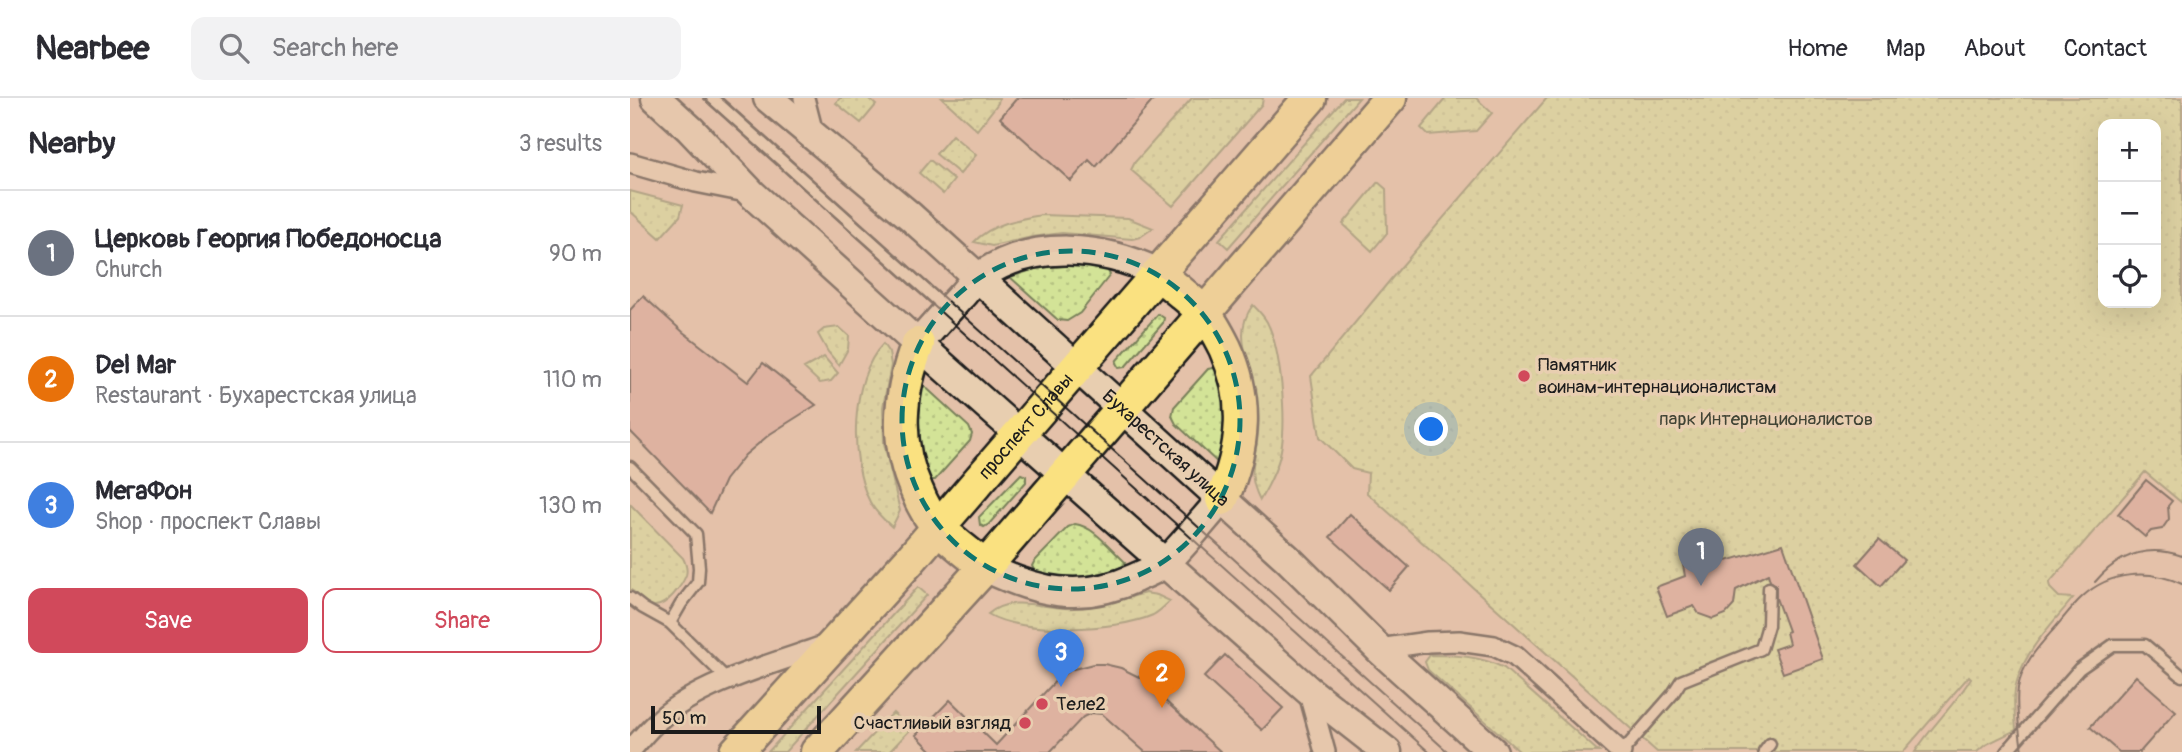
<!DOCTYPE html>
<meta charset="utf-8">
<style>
:root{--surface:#fff;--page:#f2f2f3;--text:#2b2b33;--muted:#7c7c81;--line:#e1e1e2;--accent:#d1495b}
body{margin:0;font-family:Pangolin,sans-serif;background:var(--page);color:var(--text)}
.controls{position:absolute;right:21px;top:21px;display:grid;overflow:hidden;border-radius:14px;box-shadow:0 7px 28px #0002}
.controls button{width:63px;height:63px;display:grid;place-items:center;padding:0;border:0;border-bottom:2px solid var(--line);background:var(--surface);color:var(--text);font:35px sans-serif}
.scale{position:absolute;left:21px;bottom:18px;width:170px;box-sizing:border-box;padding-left:7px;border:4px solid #1c1c1c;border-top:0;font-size:19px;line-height:24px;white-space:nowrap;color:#1c1c1c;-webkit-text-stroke:5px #e8ceb0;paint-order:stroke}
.you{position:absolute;left:802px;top:332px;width:24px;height:24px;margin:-18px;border:5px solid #fff;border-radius:50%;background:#1a73e8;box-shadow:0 0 0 10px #1a73e833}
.badge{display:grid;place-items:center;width:46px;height:46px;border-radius:50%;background:var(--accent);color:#fff;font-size:23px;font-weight:700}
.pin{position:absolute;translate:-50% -58px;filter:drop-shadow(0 2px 4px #0008)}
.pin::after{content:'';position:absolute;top:37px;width:24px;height:21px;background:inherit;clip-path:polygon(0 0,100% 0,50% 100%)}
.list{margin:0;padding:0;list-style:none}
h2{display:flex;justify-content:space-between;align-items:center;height:91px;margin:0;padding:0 28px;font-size:30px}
h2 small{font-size:23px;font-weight:400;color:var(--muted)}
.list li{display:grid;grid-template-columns:46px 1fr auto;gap:21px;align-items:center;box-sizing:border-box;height:126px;padding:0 28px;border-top:2px solid var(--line)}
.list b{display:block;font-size:26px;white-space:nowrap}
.list p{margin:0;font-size:23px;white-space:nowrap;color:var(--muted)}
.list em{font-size:23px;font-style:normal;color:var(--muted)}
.actions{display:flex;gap:14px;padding:21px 28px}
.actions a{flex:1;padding:16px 0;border:2px solid var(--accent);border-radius:14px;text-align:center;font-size:24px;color:var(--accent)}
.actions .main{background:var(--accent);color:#fff}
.icon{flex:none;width:38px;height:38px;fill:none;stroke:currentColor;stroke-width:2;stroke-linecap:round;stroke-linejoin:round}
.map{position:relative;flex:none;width:1552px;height:654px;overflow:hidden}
header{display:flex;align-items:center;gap:42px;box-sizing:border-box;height:98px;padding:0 35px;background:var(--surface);border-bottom:2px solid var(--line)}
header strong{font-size:33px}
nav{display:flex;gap:38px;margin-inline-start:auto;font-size:24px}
.search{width:490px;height:63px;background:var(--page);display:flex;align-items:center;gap:18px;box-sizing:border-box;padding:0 24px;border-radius:14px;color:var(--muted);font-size:26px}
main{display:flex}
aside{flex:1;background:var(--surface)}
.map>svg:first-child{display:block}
.green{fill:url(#green-dots);stroke:#78805a;stroke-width:2;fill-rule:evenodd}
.building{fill:#d8a096;stroke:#1c1c1c;stroke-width:2}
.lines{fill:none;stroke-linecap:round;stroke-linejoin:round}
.lane-casing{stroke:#1c1c1c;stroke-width:15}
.street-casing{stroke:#1c1c1c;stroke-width:24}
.secondary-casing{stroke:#1c1c1c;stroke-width:33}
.primary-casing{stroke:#1c1c1c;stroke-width:37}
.lane{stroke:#e8ceb0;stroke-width:10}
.street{stroke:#e8ceb0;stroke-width:19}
.secondary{stroke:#e8ceb0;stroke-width:28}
.primary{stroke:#fae180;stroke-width:32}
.tram{stroke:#1c1c1c;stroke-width:2}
.marked{fill:none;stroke:#0f766e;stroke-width:5;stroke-dasharray:14 9;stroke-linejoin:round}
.poi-dot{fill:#d1495b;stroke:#e8ceb0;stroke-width:2.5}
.labels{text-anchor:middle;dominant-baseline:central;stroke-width:7;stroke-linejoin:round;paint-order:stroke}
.poi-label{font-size:19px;fill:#1c1c1c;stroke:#e8ceb0;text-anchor:start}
.park-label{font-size:19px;fill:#414435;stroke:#e8ceb0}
.street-label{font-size:19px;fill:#1c1c1c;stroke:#e8ceb0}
</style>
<header>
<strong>Nearbee</strong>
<div class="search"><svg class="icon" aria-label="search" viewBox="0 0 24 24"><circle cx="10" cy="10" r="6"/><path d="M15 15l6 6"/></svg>Search here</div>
<nav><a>Home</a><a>Map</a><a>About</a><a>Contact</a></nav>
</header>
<main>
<aside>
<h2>Nearby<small>3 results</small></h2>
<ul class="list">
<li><span class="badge" style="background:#6b7280">1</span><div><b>Церковь Георгия Победоносца</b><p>Church</p></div><em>90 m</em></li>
<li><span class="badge" style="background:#e8710a">2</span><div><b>Del Mar</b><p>Restaurant · Бухарестская улица</p></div><em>110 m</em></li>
<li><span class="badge" style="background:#3f7fe0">3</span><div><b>МегаФон</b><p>Shop · проспект Славы</p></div><em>130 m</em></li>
</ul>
<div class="actions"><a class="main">Save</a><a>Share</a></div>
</aside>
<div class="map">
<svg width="1552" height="654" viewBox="0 0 1552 654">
<defs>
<pattern id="green-dots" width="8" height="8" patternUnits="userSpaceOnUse" patternTransform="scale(1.75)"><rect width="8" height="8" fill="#d3e397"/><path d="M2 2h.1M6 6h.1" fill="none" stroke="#b5c282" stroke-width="1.8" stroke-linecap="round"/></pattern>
</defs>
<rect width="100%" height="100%" fill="#e4c1a9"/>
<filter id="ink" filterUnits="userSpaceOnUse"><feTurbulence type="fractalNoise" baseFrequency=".0143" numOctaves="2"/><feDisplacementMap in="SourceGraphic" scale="14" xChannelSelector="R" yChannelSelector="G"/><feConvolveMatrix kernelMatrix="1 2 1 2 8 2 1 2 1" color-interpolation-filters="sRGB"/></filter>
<g filter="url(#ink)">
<!-- green -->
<path class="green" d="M210 0H238L246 7 231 25 206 5Z
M312 0H369L368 5 347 32Z
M562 0H633L632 6 543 108 501 72 505 64Z
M714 0H729L598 150 589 142Z
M816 0H846L862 15 846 33 798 37 791 30Z
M917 0H1552V405L1515 374 1419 485 1420 490 1429 499 1443 500C1423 525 1396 551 1387 583 1382 599 1385 616 1386 632L1355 647 1347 654H1285C1302 627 1325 607 1341 580L1339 578 1273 654H1027L737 395 738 375 722 371 690 339 681 278 771 169ZM1473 26H1526V205H1473Z
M322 37 346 57 330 76 306 56Z
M300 62 324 82 313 96 289 75Z
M748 84 756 91 757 135 742 153 713 126Z
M0 93 53 107 50 118 30 140 0 113Z
M412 117 498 120 523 130 510 139 502 141 432 135 402 139 362 148 344 144C361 126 388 121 412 117Z
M445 167 477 171 480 177 450 215 437 223 428 222 380 179 408 170Z
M623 207C628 212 633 217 637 224 651 251 657 322 651 352 648 370 639 387 630 402 618 379 623 368 627 344 629 330 629 314 627 301 625 279 613 259 613 237 613 226 616 216 623 207Z
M528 216 534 220 533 225 495 269 489 270 486 265 487 262Z
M209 229 219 238 218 251 209 267 198 254 188 236 194 231Z
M253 246 259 255 261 267 253 309 254 345 270 413 262 429C254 422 245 414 240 404 219 364 220 280 253 246Z
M194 259 208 275 201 283 190 285 174 270Z
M583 270 587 272C600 307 596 330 589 366L546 326 542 318 544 309 578 271Z
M291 285 339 329 342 336 340 343 305 382H302C290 373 283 334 284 319 285 308 289 296 291 285Z
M391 376 396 378V384L359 426 354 429 350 427 349 419Z
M0 406 53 460C56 466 58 471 56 477 52 488 36 509 24 508 15 507 7 497 0 491Z
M445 426C463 428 480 450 493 462L495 464 494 468C466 480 434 482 405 474L402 468 404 464 438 429Z
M288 489 297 497 155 654H138Z
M515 495 527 497 540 503C534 509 530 513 523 517 487 533 392 537 358 516 384 495 414 512 444 510 469 509 491 502 515 495Z
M800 557C828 557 850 558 874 570L969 654H890L798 572 795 564Z
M263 615 281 631 259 654H226Z"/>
<!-- building -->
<path class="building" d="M387 0H525L466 69 459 62 441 83 370 20Z
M13 198 53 234 118 284 133 265 186 307 140 336 115 357 95 382 80 415 0 333V212Z
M1516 382 1542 403 1538 408 1539 421 1532 431 1521 433 1515 439 1488 416Z
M720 416 779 469 759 492 700 439Z
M1249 441 1274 462 1251 488 1227 466Z
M1153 446 1193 561 1153 575 1144 551 1159 546 1156 534 1158 533 1146 500V487L1140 483 1138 476 1106 492 1104 507 1096 516 1083 521 1069 516 1064 508 1037 518 1026 489 1055 478 1053 467 1059 458 1073 453 1085 455 1097 463Z
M595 557 653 610 632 632 574 579Z
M463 566H474L491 570 521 585 519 588 591 654H515L472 616 461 615 453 619 420 654H303L286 637 320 602 366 647 429 579 440 572Z
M1506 578 1546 613 1510 654H1489L1460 629Z"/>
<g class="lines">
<defs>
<path id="lane" d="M82 0 316 210
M0 369 66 436 69 470 68 484 51 506 40 525
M0 500 13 510 40 525 98 582
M992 654 1042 597 1051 583 1131 551 1138 527 1139 490
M1134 654 1140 646
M1376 654 1449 571 1483 547H1515L1552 578"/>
<path id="street" d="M174 0 183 35
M0 65 66 84 121 95
M749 551 798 544 829 543 864 548 885 558 991 654
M678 592 695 654
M0 653C10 642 19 630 30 621 71 584 147 565 199 546"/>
<g id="secondary">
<path d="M26 0 60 31 122 96 288 246 678 592 757 654"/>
<path id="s1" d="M138 0 280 118 658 461 749 551 863 654"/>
<path d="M288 246C302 230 316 214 331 198 337 192 342 183 349 179 402 141 473 148 528 175"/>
<path d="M355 469C406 494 451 505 505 480 516 475 530 470 538 462 557 443 574 421 592 401"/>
</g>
<g id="primary">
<path d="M528 175C542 188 559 200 573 214 582 224 589 238 595 250 619 302 614 350 592 401"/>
<path d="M288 246C269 295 264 344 287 393 292 406 300 420 309 430 323 444 340 456 355 469"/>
<path id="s2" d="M106 654 280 462 680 0"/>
<path d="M187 654 355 469 760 0"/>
</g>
</defs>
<!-- lane casing -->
<use href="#lane" class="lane-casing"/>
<!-- street casing -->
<use href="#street" class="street-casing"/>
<!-- secondary casing -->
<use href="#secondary" class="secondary-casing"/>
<!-- primary casing -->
<use href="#primary" class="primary-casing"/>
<!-- lane -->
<use href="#lane" class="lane"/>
<!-- street -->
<use href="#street" class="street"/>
<!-- secondary -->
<use href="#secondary" class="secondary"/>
<!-- primary -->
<use href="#primary" class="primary"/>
<!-- tram -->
<path class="tram" d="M73 0 799 654
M92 0 818 654
M1465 484C1488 457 1517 446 1552 458
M1392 654C1390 634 1385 610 1388 590 1392 566 1409 548 1424 531 1433 521 1442 508 1452 499 1480 473 1519 471 1552 486"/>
</g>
</g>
<!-- marked area -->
<path d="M0 0H1552V654H0ZM272 322a169 169 0 1 1 338 0a169 169 0 1 1-338 0Z" fill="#e4c1a9" fill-opacity=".55" fill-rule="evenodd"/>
<path class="marked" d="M272 322a169 169 0 1 1 338 0a169 169 0 1 1-338 0Z"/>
<!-- markers -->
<g class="poi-dot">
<circle cx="894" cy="278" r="7"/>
<circle cx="412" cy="606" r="7"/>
<circle cx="395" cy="625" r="7"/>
</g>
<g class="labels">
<!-- poi labels -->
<g class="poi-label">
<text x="908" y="267">Памятник<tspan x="908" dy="22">воинам-интернационалистам</tspan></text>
<text x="426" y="606">Теле2</text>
<text x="381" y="625" text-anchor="end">Счастливый взгляд</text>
</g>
<!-- park labels -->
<g class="park-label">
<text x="1136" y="321">парк Интернационалистов</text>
</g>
<!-- street labels -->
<g class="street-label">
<text stroke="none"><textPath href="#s2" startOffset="436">проспект Славы</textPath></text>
<text stroke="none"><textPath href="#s1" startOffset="530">Бухарестская улица</textPath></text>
</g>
</g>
</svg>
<div class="controls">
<button>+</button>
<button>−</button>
<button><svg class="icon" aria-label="locate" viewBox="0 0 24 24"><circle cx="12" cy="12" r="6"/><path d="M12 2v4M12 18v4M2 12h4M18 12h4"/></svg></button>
</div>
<div class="scale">50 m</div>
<div class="you"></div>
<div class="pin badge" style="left:1071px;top:488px;background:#6b7280">1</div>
<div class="pin badge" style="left:532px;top:610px;background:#e8710a">2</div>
<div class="pin badge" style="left:431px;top:589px;background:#3f7fe0">3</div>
</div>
</main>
